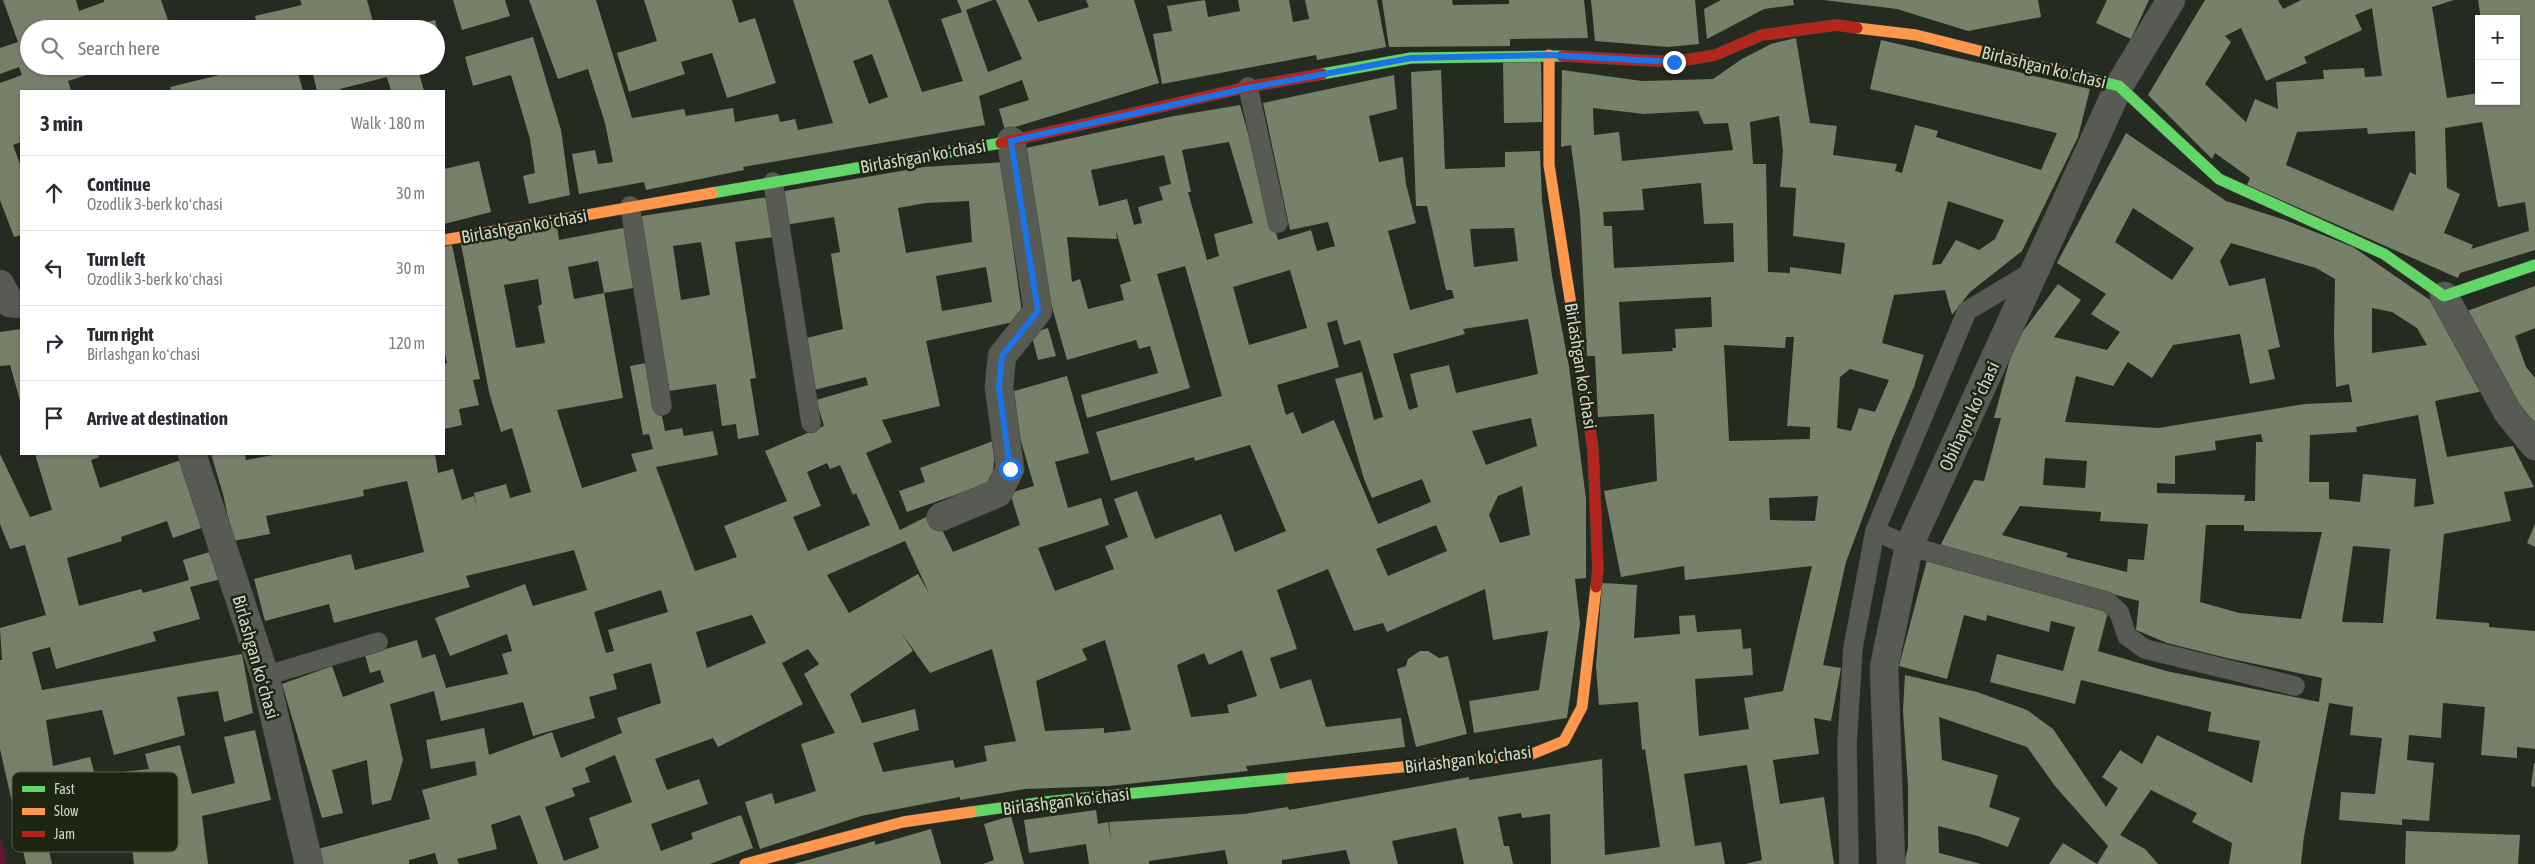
<!DOCTYPE html>
<meta charset="utf-8">
<style>
:root{--surface:#fff;--page:#f7f7f7;--text:#2b2b33;--muted:#7c7c81;--line:#e1e1e2}
body{margin:0;font-family:"Asap Condensed",sans-serif;background:var(--page);color:var(--text)}
.controls{position:absolute;right:15px;top:15px;display:grid;overflow:hidden;border-radius:0px;box-shadow:0 1px 4px #0004}
.controls button{width:45px;height:45px;display:grid;place-items:center;padding:0;border:0;border-bottom:1px solid var(--line);background:var(--surface);color:var(--text);font:25px sans-serif}
.stop{position:absolute;width:15px;height:15px;margin:-11px;border:4px solid #1a73e8;border-radius:50%;background:#fff}
.stop.end{background:#1a73e8;border-color:#fff;box-shadow:0 1px 5px #0008}
.list{margin:0;padding:0;list-style:none}
h2{display:flex;justify-content:space-between;align-items:center;height:65px;margin:0;padding:0 20px;font-size:21px}
h2 small{font-size:16px;font-weight:400;color:var(--muted)}
.list li{display:grid;grid-template-columns:32px 1fr auto;gap:15px;align-items:center;box-sizing:border-box;height:75px;padding:0 20px;border-top:1px solid var(--line)}
.list b{display:block;font-size:19px;white-space:nowrap}
.list p{margin:0;font-size:16px;white-space:nowrap;color:var(--muted)}
.list em{font-size:16px;font-style:normal;color:var(--muted)}
.icon{flex:none;width:28px;height:28px;fill:none;stroke:currentColor;stroke-width:2;stroke-linecap:round;stroke-linejoin:round}
.map{position:relative;flex:none;width:2535px;height:864px;overflow:hidden}
.search{position:absolute;background:var(--surface);box-shadow:0 1px 4px #0004;left:20px;top:20px;width:425px;height:55px;display:flex;align-items:center;gap:12px;box-sizing:border-box;padding:0 18px;border-radius:28px;color:var(--muted);font-size:19px}
.panel{position:absolute;background:var(--surface);box-shadow:0 1px 4px #0004;left:20px;top:90px;width:425px;height:365px;border-radius:0px}
.map>svg:first-child{display:block}
.green{fill:#601935}
.building{fill:#77816a;fill-rule:evenodd}
.lines{fill:none;stroke-linecap:round;stroke-linejoin:round}
.lane-casing{stroke:#41453d;stroke-width:20}
.street-casing{stroke:#41453d;stroke-width:29}
.fast-casing{stroke:#41453d;stroke-width:12}
.slow-casing{stroke:#41453d;stroke-width:12}
.jam-casing{stroke:#41453d;stroke-width:12}
.lane{stroke:#575b53;stroke-width:19}
.street{stroke:#575b53;stroke-width:28}
.fast{stroke:#63d668;stroke-width:11}
.slow{stroke:#ff974d;stroke-width:11}
.jam{stroke:#b3261e;stroke-width:11}
.route{stroke:#1a73e8;stroke-width:6}
.labels{text-anchor:middle;dominant-baseline:central;stroke-width:5;stroke-linejoin:round;paint-order:stroke}
.street-label{font-size:18px;fill:#cfd5c9;stroke:#1e2613}
.key{fill:#1e2613;stroke:#535b4a;stroke-width:1}
.key-label{font-size:14px;fill:#cfd5c9}
</style>
<div class="map">
<svg width="2535" height="864" viewBox="0 0 2535 864">
<rect width="100%" height="100%" fill="#262b21"/>
<!-- green -->
<path class="green" d="M0 836 7 864H0Z"/>
<!-- building -->
<path class="building" d="M3 0H76L79 11 104 2V0H161L171 29H29V66L111 67 68 81 71 90 68 91H21V142L13 145 21 167V235L14 237 0 200V83L22 75 19 67 0 74V48L18 42Z
M300 0H367L375 29H258L255 16 302 5Z
M453 0H505L510 16 462 30Z
M529 0H596L632 118 684 109 686 116 733 108 735 122 778 114 780 122 795 119 798 130 833 123 793 0H888L922 92 963 81 941 19 962 12 957 0H993L966 10 988 72 1022 59 996 0H1028L1038 22 1089 7 1086 0H1134L1159 83 1005 130 999 109 1029 100 1022 80 979 96 985 125 743 167 744 170 646 190 644 182 579 194 572 154 595 150 598 164 613 162 605 123 588 69 558 79ZM872 54 888 97 869 104 853 61Z
M644 0H732L739 23 755 18 776 83 727 98 712 53 681 62 685 74 629 92 617 53 657 41Z
M1205 0 1208 17 1240 11 1238 0H1289L1293 22 1309 19 1305 0H1377L1386 47 1317 60 1316 55 1162 84 1153 34 1172 31 1167 6Z
M1382 0H1452L1453 5 1509 4V0H1584L1588 38 1510 39V46L1389 47Z
M1591 0H1695L1699 44 1668 47 1595 41Z
M1721 0H1793L1794 5 1764 9 1707 39 1704 9Z
M1824 0H2038L2041 17 1968 31 1897 9Z
M2107 0H2149L2131 39 2096 23Z
M2205 0H2278L2283 9 2301 0H2454L2432 7 2447 98 2479 93V101H2516V19H2481L2478 0H2535V250L2460 273 2458 278 2247 185 2250 178 2215 153 2212 159 2148 95ZM2372 8 2382 76 2365 77 2364 68 2323 70 2324 79 2276 82 2278 109 2255 99 2246 122 2205 84 2231 42 2225 36 2241 28 2266 81 2307 63 2304 57 2362 30 2355 15ZM2482 122 2498 207 2525 202 2529 231 2471 249 2473 245 2444 233 2460 194 2447 188 2445 128ZM2367 128 2368 134 2415 131 2416 175 2410 172 2393 211 2286 165 2297 132Z
M435 20 444 54 436 56V29L405 28Z
M533 37 561 130 570 195 529 204 523 176 535 173 530 139 511 75 473 86 465 57Z
M1796 38 1810 123 1837 126 1833 155 1897 164 1895 171 1902 173 1915 125 1938 131 1936 137 2041 170 2057 133 1870 89 1881 40 2090 89 2078 137 2022 251 1970 292 1952 315 1945 290 1894 295 1882 343 1924 355 1914 387 1891 442 1846 562 1823 665 1841 668 1831 721 1814 718 1819 754 1773 760 1780 804 1824 797 1834 864H1745L1762 860 1747 765 1684 774 1695 846 1721 842 1725 864H1551L1550 814 1522 818 1521 813 1498 817 1504 846H1509L1513 864H1464L1456 828 1392 841 1398 864H1350L1346 850 1282 860V864H1228L1225 850 1149 861V864H1089L1086 844 1029 853 1024 820 1096 810 1098 824 1108 822 1111 840 1109 822 1244 814 1288 807 1289 810 1469 777V780L1602 759 1605 855 1660 847 1645 749 1642 750 1638 702 1599 705 1596 666 1602 583 1637 585 1634 638 1680 634 1679 616 1695 615 1697 632 1741 629 1743 649 1751 648 1753 675 1695 679 1699 736 1749 729 1744 698 1783 691 1812 566 1685 580 1684 566 1621 577 1604 491 1657 481 1654 414 1598 417 1595 356H1587L1580 213 1571 145 1561 147 1562 70 1642 81 1713 79 1742 59 1771 44ZM1593 108 1644 114 1698 111 1704 124 1728 123 1733 150 1622 161 1619 132 1594 135ZM1779 116 1783 151 1780 187 1796 188 1793 236 1845 243 1841 274 1790 267V273L1768 272 1766 164H1753L1750 122ZM1701 183 1704 224 1733 223 1734 262 1614 268 1612 226H1604L1603 212 1644 210 1642 189ZM1948 201 2004 220 1995 239 1979 250 1956 240 1941 264 1932 265ZM1711 297 1712 327 1675 329 1676 348H1672L1673 351 1622 354 1619 302ZM1786 337H1794L1787 426 1810 427V439L1729 441 1724 345 1785 348ZM1850 369 1889 380 1875 412 1859 408 1851 431 1837 428 1840 377ZM1818 496 1815 521 1770 520 1769 498Z
M1541 61 1542 122 1504 123 1503 62Z
M257 66H296L303 91H171L170 87Z
M311 66H417L424 91H391L387 77 340 89 341 91H317Z
M1441 70 1445 169 1505 167V152L1540 151 1542 201 1552 276 1569 367 1586 499V578L1575 579 1580 624 1567 718 1474 733 1469 701 1539 690 1548 631 1493 640 1485 589 1387 632 1383 623 1354 631 1328 569 1277 590 1297 649 1270 658 1280 689 1311 679 1326 727 1401 718 1405 747 1246 766 1248 771 1108 786 1025 789 960 800V797L861 816 760 849 745 802 772 793 775 804 816 791 801 744 835 733 804 674 819 664 808 649 782 663 803 704 718 747 713 738 655 759 667 790 699 779 708 804 651 824 661 851 693 839 691 833 741 815 753 848 710 864H538L520 815 491 825 497 849 457 859 459 864H438L435 853 409 860V864H322L318 849 430 819 422 790 477 775 475 761 431 769 426 740 484 728 489 755 552 732 561 758 622 733 617 718 661 703 651 663 613 674 617 689 589 697 595 718 533 736 523 702 441 721 434 691 390 704 403 760 391 800 372 805 367 760 332 770 343 813 322 818 282 684 332 666 343 697 384 682 380 670 370 673 365 655 417 640 422 658 435 654 446 688 508 674 502 654 512 651 507 634 450 656 435 618 525 584 533 606 587 590 574 550 466 576 470 587 334 623 329 604 265 621 254 579 351 554 355 570 424 552 407 481 363 490 364 496 266 516 270 534 233 541 223 494 211 454H245L246 460 278 454H435L438 473 453 469 462 500 474 496 477 508 474 493 506 484 510 498 531 492 512 428 501 432 489 392 461 244 557 226 559 240 628 227 639 287 604 293 598 261 568 267 574 299 604 293 623 398 557 410 582 488 637 471 631 454 653 449 649 434 643 435 630 366 651 362 665 431 682 428 684 436 713 431 718 455 656 467 695 571 737 557 724 526 787 501 765 451 824 426 816 400 868 385 866 377 814 390 803 339 843 329 831 254 840 252 834 217 785 225 779 192 924 167 1007 162 1012 240 1023 320 926 341 940 406 882 420 892 442 866 453 900 530 934 513 953 552 1020 525 1010 493 1034 486 1007 393 1067 376 1089 453 1055 462 1068 508 1101 498 1109 525 1038 548 1055 591 1114 569 1105 546 1128 537 1114 499 1137 491 1155 539 1221 514 1235 552 1286 531 1250 445 1195 461 1194 457 1111 481 1096 432 1222 396 1185 266 1157 274 1190 388 1087 418 1081 395 1158 373 1150 346 1139 349 1136 340 1067 360 1038 258 1037 217 1026 148 1174 116 1240 105 1278 240 1311 230 1317 251 1335 246 1328 222 1290 230 1263 103 1394 75 1397 109 1369 116 1379 162 1403 157 1406 184 1416 223 1388 231 1410 310 1454 298 1452 290H1446L1427 206H1416L1411 72ZM1229 142 1253 223 1214 234 1219 256 1207 260 1188 192H1191L1182 150ZM1164 155 1171 184 1159 187 1163 200 1138 207 1142 223 1134 225 1127 199 1099 206 1091 170ZM969 201 972 242 906 253 898 208 926 203ZM1514 228 1518 261 1474 267 1470 229ZM1116 231 1131 281 1120 285 1124 300 1088 309 1080 279 1072 282 1067 237 1117 239ZM986 267 992 302 942 311 936 276ZM1290 270 1307 328 1249 345 1233 287ZM538 279 542 304 538 306 545 343 516 348 504 285ZM1528 319 1538 374 1456 393 1449 365 1410 374 1418 407 1409 410 1393 354 1465 334 1463 329ZM1337 320 1344 345 1360 340 1383 417 1374 420 1362 372 1335 379 1364 479 1372 498 1422 479 1431 502 1378 524 1334 420 1302 434 1293 412 1286 415 1277 385 1339 367 1327 323ZM1531 418 1537 446 1486 465 1472 431ZM827 463 830 469 840 465 853 495 856 493 870 525 808 551 793 517 821 506 807 472ZM1522 486 1530 535 1500 543 1489 515 1498 496ZM1436 525 1447 551 1388 576 1376 549ZM905 541 929 593 918 574 849 613 827 575ZM661 590 668 612 608 630 614 651 606 653 594 612ZM752 615 766 643 707 668 696 632ZM900 631 930 673 992 649 1016 741 984 746 987 761 955 768 953 760 883 772 873 743 919 730 915 709 862 723 850 694 913 651ZM1105 640 1131 730 1104 733V728L1045 731 1036 681 1087 660 1082 649ZM1242 650 1257 696 1227 705 1229 713 1191 717 1177 665 1204 653 1209 665ZM615 755 632 802 589 818 599 848 564 861 545 807 575 796 572 788 590 782 585 768Z
M2126 133 2226 201 2282 219 2353 247 2440 307 2483 391 2435 401 2447 457 2513 446 2534 487 2504 492 2511 521 2444 534 2436 619 2489 623V627L2535 631V749L2517 747V758L2481 755 2485 707 2443 703 2441 738 2409 735 2407 760 2434 763 2429 821 2402 819V825L2339 820 2341 792 2375 794 2382 738 2350 735 2353 707 2329 703 2304 836 2301 864H2229L2232 843 2192 822 2197 813 2151 790 2120 835 2145 849 2158 864H2049L2063 843 2097 864 2108 846 2055 786 2027 747 1939 717 1942 760 1998 775 1989 807 2020 818 2008 847 1978 836 1938 826 1939 853 1981 864H1904L1908 847V786L1903 710 1905 675 1977 692 2027 710 2053 729 2106 807 2118 788 2102 777 2120 750 2142 764 2157 735 2252 783 2260 741 2208 731 2211 712 2081 680 2075 704 1990 682 1997 654 2063 671 2075 627 2051 621 2049 632 1987 615 1986 621 1964 615 1947 679 1899 666 1927 560 2109 608 2098 651 2166 671 2319 702 2322 678 2227 658 2167 643 2136 630 2139 601 1939 548 1974 480 1984 481 2001 418H1994L2010 359 2004 357 2058 284 2081 300 2054 337 2107 350 2120 332 2091 314 2106 294 2057 263ZM2133 208 2194 248 2172 280 2115 242ZM2231 243 2316 268 2335 279 2334 335 2336 387 2349 384 2352 402 2305 404 2158 428 2065 422 2076 376 2113 386 2128 362 2152 378 2173 345 2240 334 2250 384 2275 379 2268 350 2280 347 2265 278 2229 286 2220 261ZM2372 308 2392 312 2417 328 2427 345 2372 353ZM2418 415 2434 504 2414 507 2416 479 2363 474 2360 502 2329 499V482H2309L2310 435 2357 432 2356 427ZM2261 434 2263 442H2256L2255 501H2244L2245 495 2157 493V483L2175 484V456L2216 450 2215 441ZM2045 458 2087 461 2085 488 2043 485ZM2020 506 2101 512 2100 521 2148 524 2144 560 2128 559 2127 572 2066 557 2068 553 2002 535ZM2206 525H2244V531L2322 532 2301 619 2239 613 2200 602ZM2353 546 2390 549 2383 623 2342 622Z
M479 161 491 212 444 224V169Z
M768 197 774 237 735 242 756 378 750 379 759 435 738 439 736 424 722 426 716 384 662 392 635 217ZM701 242 710 295 681 300 673 246Z
M452 245 480 379 473 380 479 405 459 409 462 425 444 429V364L447 363 444 350V247Z
M2535 286V328L2515 336 2526 367 2535 378V425L2502 386 2467 311Z
M1048 328 1056 356 1038 360 1031 333Z
M21 329V404L10 365 0 366V332Z
M996 440 992 482 907 512 899 491 925 482 920 468Z
M0 454 30 517 52 510 35 454H98L99 457 91 460 100 488 181 460 204 527 173 538 167 521 121 537 122 541 67 558 79 606 141 589 143 593 189 580 183 560 213 551 221 579 190 587 200 619 153 632 156 641 56 669 50 647 32 652 42 690 242 654 253 713 224 722 218 691 177 697 185 735 114 755 102 710 46 720 53 766 90 757 95 775 149 769 145 754 180 745 192 794 235 783 224 737 255 730 271 800 202 816 208 864H134L127 809 103 811 101 804 41 817 52 864H26L0 749V660H2L0 628 46 615 25 545 10 549 0 524Z
M2535 524V547L2527 543Z
M1420 651H1428L1439 658 1448 656 1467 734 1416 747 1397 669 1406 666 1408 659Z
M2534 763H2535V787L2531 786Z
M1011 816 1024 864H983L994 860 984 824Z
M931 829 941 864H794L875 841V845Z
M2406 831 2520 835 2518 864H2405Z"/>
<g class="lines">
<defs>
<path id="lane" d="M1248 87 1278 223
M773 182 811 423
M630 206 662 406
M1875 531 1909 546 2108 602 2119 612 2127 636 2145 649 2295 686
M265 676 378 642
M1849 864 1847 744 1853 648 1875 531 1967 311 2035 270"/>
<path id="street" d="M0 284 10 303 21 304
M2444 296 2508 413 2535 446
M192 454 265 676 309 864
M941 517 998 493 1010 469 999 387 1002 356 1038 311 1011 141
M1891 864 1884 667 1909 546 2119 86 2171 0"/>
<path id="fast" d="M2051 69 2119 86 2219 179 2384 254 2444 296 2535 265
M1322 74 1411 58 1562 56
M712 193 1001 143
M971 812 1044 802 1291 778"/>
<path id="slow" d="M1857 28 1916 35 2051 69
M1549 55V165L1579 356
M444 240 712 193
M1291 778 1532 754 1564 741 1582 707 1596 587
M745 864 903 822 971 812"/>
<path id="jam" d="M1562 56 1674 62 1715 55 1762 35 1837 25 1857 28
M1001 143 1248 87 1322 74
M1579 356 1593 449 1598 570 1596 587"/>
</defs>
<!-- lane casing -->
<use href="#lane" class="lane-casing"/>
<!-- street casing -->
<use href="#street" class="street-casing"/>
<!-- fast casing -->
<use href="#fast" class="fast-casing"/>
<!-- slow casing -->
<use href="#slow" class="slow-casing"/>
<!-- jam casing -->
<use href="#jam" class="jam-casing"/>
<!-- lane -->
<use href="#lane" class="lane"/>
<!-- street -->
<use href="#street" class="street"/>
<!-- fast -->
<use href="#fast" class="fast"/>
<!-- slow -->
<use href="#slow" class="slow"/>
<!-- jam -->
<use href="#jam" class="jam"/>
</g>
<g class="lines">
<!-- route -->
<path class="route" d="M1010 469 999 387 1002 356 1038 311 1011 141 1248 88 1411 58 1549 55 1674 62"/>
</g>
<g class="labels">
<!-- street labels -->
<g class="street-label">
<text transform="translate(2044 67) rotate(14)">Birlashgan koʻchasi</text>
<text transform="translate(923 156) rotate(-10)">Birlashgan koʻchasi</text>
<text transform="translate(524 226) rotate(-10)">Birlashgan koʻchasi</text>
<text transform="translate(1581 366) rotate(81)">Birlashgan koʻchasi</text>
<text transform="translate(1969 416) rotate(-65)">Obihayot koʻchasi</text>
<text transform="translate(256 657) rotate(74)">Birlashgan koʻchasi</text>
<text transform="translate(1468 759) rotate(-7)">Birlashgan koʻchasi</text>
<text transform="translate(1066 801) rotate(-7)">Birlashgan koʻchasi</text>
</g>
</g>
<!-- legend -->
<rect x="12" y="772" width="166" height="80" rx="8" class="key"/>
<rect x="22" y="786" width="23" height="6" fill="#63d668"/>
<rect x="22" y="808" width="23" height="7" fill="#ff974d"/>
<rect x="22" y="831" width="23" height="6" fill="#b3261e"/>
<g class="key-label">
<text x="54" y="794">Fast</text>
<text x="54" y="816">Slow</text>
<text x="54" y="839">Jam</text>
</g>
</svg>
<div class="controls">
<button>+</button>
<button>−</button>
</div>
<div class="stop" style="left:1010px;top:469px"></div>
<div class="stop end" style="left:1674px;top:62px"></div>
<div class="search"><svg class="icon" aria-label="search" viewBox="0 0 24 24"><circle cx="10" cy="10" r="6"/><path d="M15 15l6 6"/></svg>Search here</div>
<section class="panel">
<h2>3 min<small>Walk · 180 m</small></h2>
<ul class="list">
<li><svg class="icon" aria-label="ahead" viewBox="0 0 24 24"><path d="M12 20V5M6 11l6-6 6 6"/></svg><div><b>Continue</b><p>Ozodlik 3-berk koʻchasi</p></div><em>30 m</em></li>
<li><svg class="icon" aria-label="left" viewBox="0 0 24 24"><path d="M17 20v-9H6M10 6l-5 5 5 5"/></svg><div><b>Turn left</b><p>Ozodlik 3-berk koʻchasi</p></div><em>30 m</em></li>
<li><svg class="icon" aria-label="right" viewBox="0 0 24 24"><path d="M7 20v-9h11M14 6l5 5-5 5"/></svg><div><b>Turn right</b><p>Birlashgan koʻchasi</p></div><em>120 m</em></li>
<li><svg class="icon" aria-label="arrive" viewBox="0 0 24 24"><path d="M6 21V4h12l-3 4 3 4H6"/></svg><div><b>Arrive at destination</b></div></li>
</ul>
</section>
</div>
